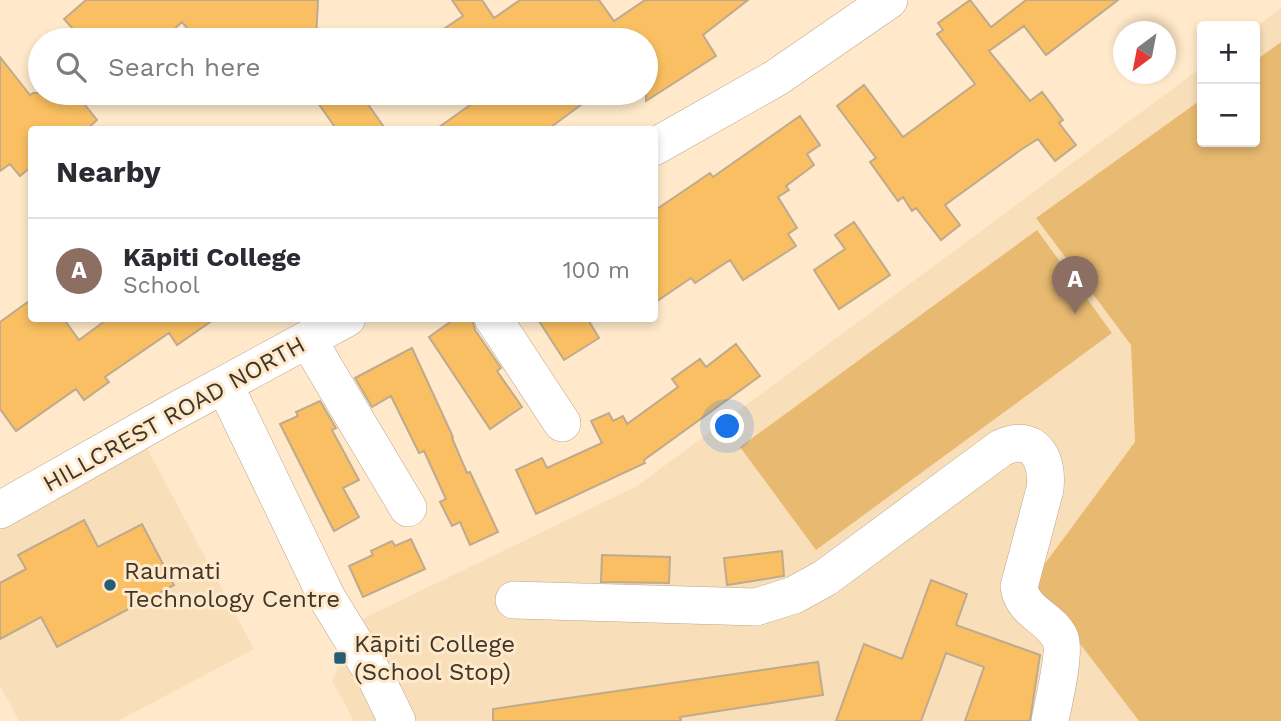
<!DOCTYPE html>
<meta charset="utf-8">
<style>
:root{--surface:#fff;--page:#f7f7f7;--text:#2b2b33;--muted:#7c7c81;--line:#e1e1e2;--accent:#b45309}
body{margin:0;font-family:"Work Sans",sans-serif;background:var(--page);color:var(--text)}
.controls{position:absolute;right:21px;top:21px;display:grid;overflow:hidden;border-radius:7px;box-shadow:0 4px 10px #0003}
.controls button{width:63px;height:63px;display:grid;place-items:center;padding:0;border:0;border-bottom:2px solid var(--line);background:var(--surface);color:var(--text);font:35px sans-serif}
.compass{position:absolute;left:1113px;top:21px;width:63px;height:63px;border-radius:50%;background:var(--surface);box-shadow:0 4px 10px #0003;rotate:212deg}
.you{position:absolute;left:728px;top:427px;width:24px;height:24px;margin:-18px;border:5px solid #fff;border-radius:50%;background:#1a73e8;box-shadow:0 0 0 10px #1a73e833}
.badge{display:grid;place-items:center;width:46px;height:46px;border-radius:50%;background:var(--accent);color:#fff;font-size:23px;font-weight:700}
.pin{position:absolute;translate:-50% -58px;filter:drop-shadow(0 2px 4px #0008)}
.pin::after{content:'';position:absolute;top:37px;width:24px;height:21px;background:inherit;clip-path:polygon(0 0,100% 0,50% 100%)}
.list{margin:0;padding:0;list-style:none}
h2{display:flex;justify-content:space-between;align-items:center;height:91px;margin:0;padding:0 28px;font-size:30px}
h2 small{font-size:23px;font-weight:400;color:var(--muted)}
.list li{display:grid;grid-template-columns:46px 1fr auto;gap:21px;align-items:center;box-sizing:border-box;height:105px;padding:0 28px;border-top:2px solid var(--line)}
.list b{display:block;font-size:26px;white-space:nowrap}
.list p{margin:0;font-size:23px;white-space:nowrap;color:var(--muted)}
.list em{font-size:23px;font-style:normal;color:var(--muted)}
.icon{flex:none;width:38px;height:38px;fill:none;stroke:currentColor;stroke-width:2;stroke-linecap:round;stroke-linejoin:round}
.map{position:relative;flex:none;width:1281px;height:721px;overflow:hidden}
.search{position:absolute;background:var(--surface);box-shadow:0 4px 10px #0003;left:28px;top:28px;width:630px;height:77px;display:flex;align-items:center;gap:18px;box-sizing:border-box;padding:0 24px;border-radius:38px;color:var(--muted);font-size:26px}
.panel{position:absolute;background:var(--surface);box-shadow:0 4px 10px #0003;left:28px;top:126px;width:630px;height:196px;border-radius:7px}
.map>svg:first-child{display:block}
.built{fill:#f9dfb9}
.green{fill:#e8b970}
.building{fill:#f9bf62;stroke:#bfaa8d;stroke-width:2}
.lines{fill:none;stroke-linecap:round;stroke-linejoin:round}
.minor-casing{stroke:#baa689;stroke-width:38}
.minor{stroke:#fff;stroke-width:37}
.poi-dot{fill:#235d76;stroke:#ffe9ca;stroke-width:2.5}
.labels{text-anchor:middle;dominant-baseline:central;stroke-width:6;stroke-linejoin:round;paint-order:stroke}
.street-label{font-size:24px;fill:#3f362a;stroke:#ffe9ca}
.poi-label{font-size:24px;fill:#3f362a;stroke:#ffe9ca;text-anchor:start}
</style>
<div class="map">
<svg width="1281" height="721" viewBox="0 0 1281 721">
<rect width="100%" height="100%" fill="#ffe9ca"/>
<!-- built -->
<path class="built" d="M1281 8V721H354L332 681 360 620 637 486 1202 67V142H1255V28Z
M145 444 254 649 118 721H19L0 686V521Z"/>
<!-- green -->
<path class="green" d="M1281 42V721H1139L1032 581 1135 442 1131 345 1036 218 1202 99V142H1255V61Z
M1037 230 1112 333 816 550 740 447Z"/>
<!-- building -->
<path class="building" d="M86 0H318L316 40H197L182 22 162 40H83L64 19Z
M452 0H482L494 18 520 0H599L614 21 645 0H748L703 35 716 56 646 101V40H427L463 16Z
M970 0 991 27 1026 0H1118L1046 55 1024 26 989 51 1030 101 1042 92 1063 120 1059 123 1076 145 1055 161 1038 139 1022 149 945 205 960 225 941 240 916 208 912 211 903 197 898 201 870 162 876 158 837 106 864 85 903 137 975 84 937 34 943 30 938 23Z
M0 57 30 95 33 93H99L85 105 97 120 86 130H32V166L20 176 10 164 0 171Z
M311 93H360L386 130H337Z
M487 93H597L547 130H435Z
M800 116 820 145 807 154 814 165 786 186 789 190 778 197 797 228 788 234 796 246 743 280 730 260 695 283 691 278 654 303V211L710 173 713 177Z
M854 222 890 275 839 309 814 270 845 249 835 235Z
M32 299V318H63L79 340 109 318H216L177 345 169 333 105 377 109 382 84 400 76 389 16 431 0 409V322Z
M456 318H472L475 330 501 368 497 371 522 407 490 429 429 337Z
M537 318H587L599 338 564 360Z
M736 344 760 376 644 460 645 463 536 514 516 470 542 458 547 468 602 443 591 421 609 413 613 421 623 416 627 424 678 387 672 379 700 359 706 367Z
M412 348 453 437 452 438 467 473 470 472 498 532 470 545 460 522 452 526 440 502 446 499 424 451 419 453 391 396 372 407 355 378Z
M320 401 336 428 332 430 359 480 343 488 359 517 334 531 280 424 298 416 296 412Z
M84 520 98 547 142 524 174 585 57 647 41 617 0 639V583L26 569 18 555Z
M411 539 425 569 363 597 349 566 373 555 371 551 392 541 395 546Z
M782 551 784 576 727 585 724 558Z
M602 555 670 557 669 583 601 582Z
M931 580 967 594 956 625 1040 655 1030 721H965L984 667 946 653 921 721H836L864 644 902 659Z
M818 662 823 695 680 717 681 721H493V709Z"/>
<g class="lines">
<defs>
<path id="minor" d="M654 147 776 78 889 0
M493 318 562 423
M308 340 408 508
M225 386 327 598 376 678 397 721
M0 510 168 415 347 318
M514 600 756 607 794 595 825 578 1001 448C1035 432 1048 459 1045 489L1019 587C1023 613 1050 617 1060 638 1066 651 1053 705 1050 721"/>
</defs>
<!-- minor casing -->
<use href="#minor" class="minor-casing"/>
<!-- minor -->
<use href="#minor" class="minor"/>
</g>
<!-- markers -->
<g class="poi-dot">
<circle cx="110" cy="585" r="7"/>
<rect x="333" y="651" width="14" height="14" rx="3.5"/>
</g>
<g class="labels">
<!-- street labels -->
<g class="street-label">
<text transform="translate(174 414) rotate(-29)">HILLCREST ROAD NORTH</text>
</g>
<!-- poi labels -->
<g class="poi-label">
<text x="124" y="571">Raumati<tspan x="124" dy="28">Technology Centre</tspan></text>
<text x="354" y="644">Kāpiti College<tspan x="354" dy="28">(School Stop)</tspan></text>
</g>
</g>
</svg>
<div class="controls">
<button>+</button>
<button>−</button>
</div>
<svg class="compass" viewBox="-18 -18 36 36"><path d="M0-13l5 13h-10z" fill="#e53935"/><path d="M0 13l5-13h-10z" fill="#7c7c81"/></svg>
<div class="you"></div>
<div class="pin badge" style="left:1075px;top:314px;background:#8d6e63">A</div>
<div class="search"><svg class="icon" aria-label="search" viewBox="0 0 24 24"><circle cx="10" cy="10" r="6"/><path d="M15 15l6 6"/></svg>Search here</div>
<section class="panel">
<h2>Nearby<small></small></h2>
<ul class="list">
<li><span class="badge" style="background:#8d6e63">A</span><div><b>Kāpiti College</b><p>School</p></div><em>100 m</em></li>
</ul>
</section>
</div>
